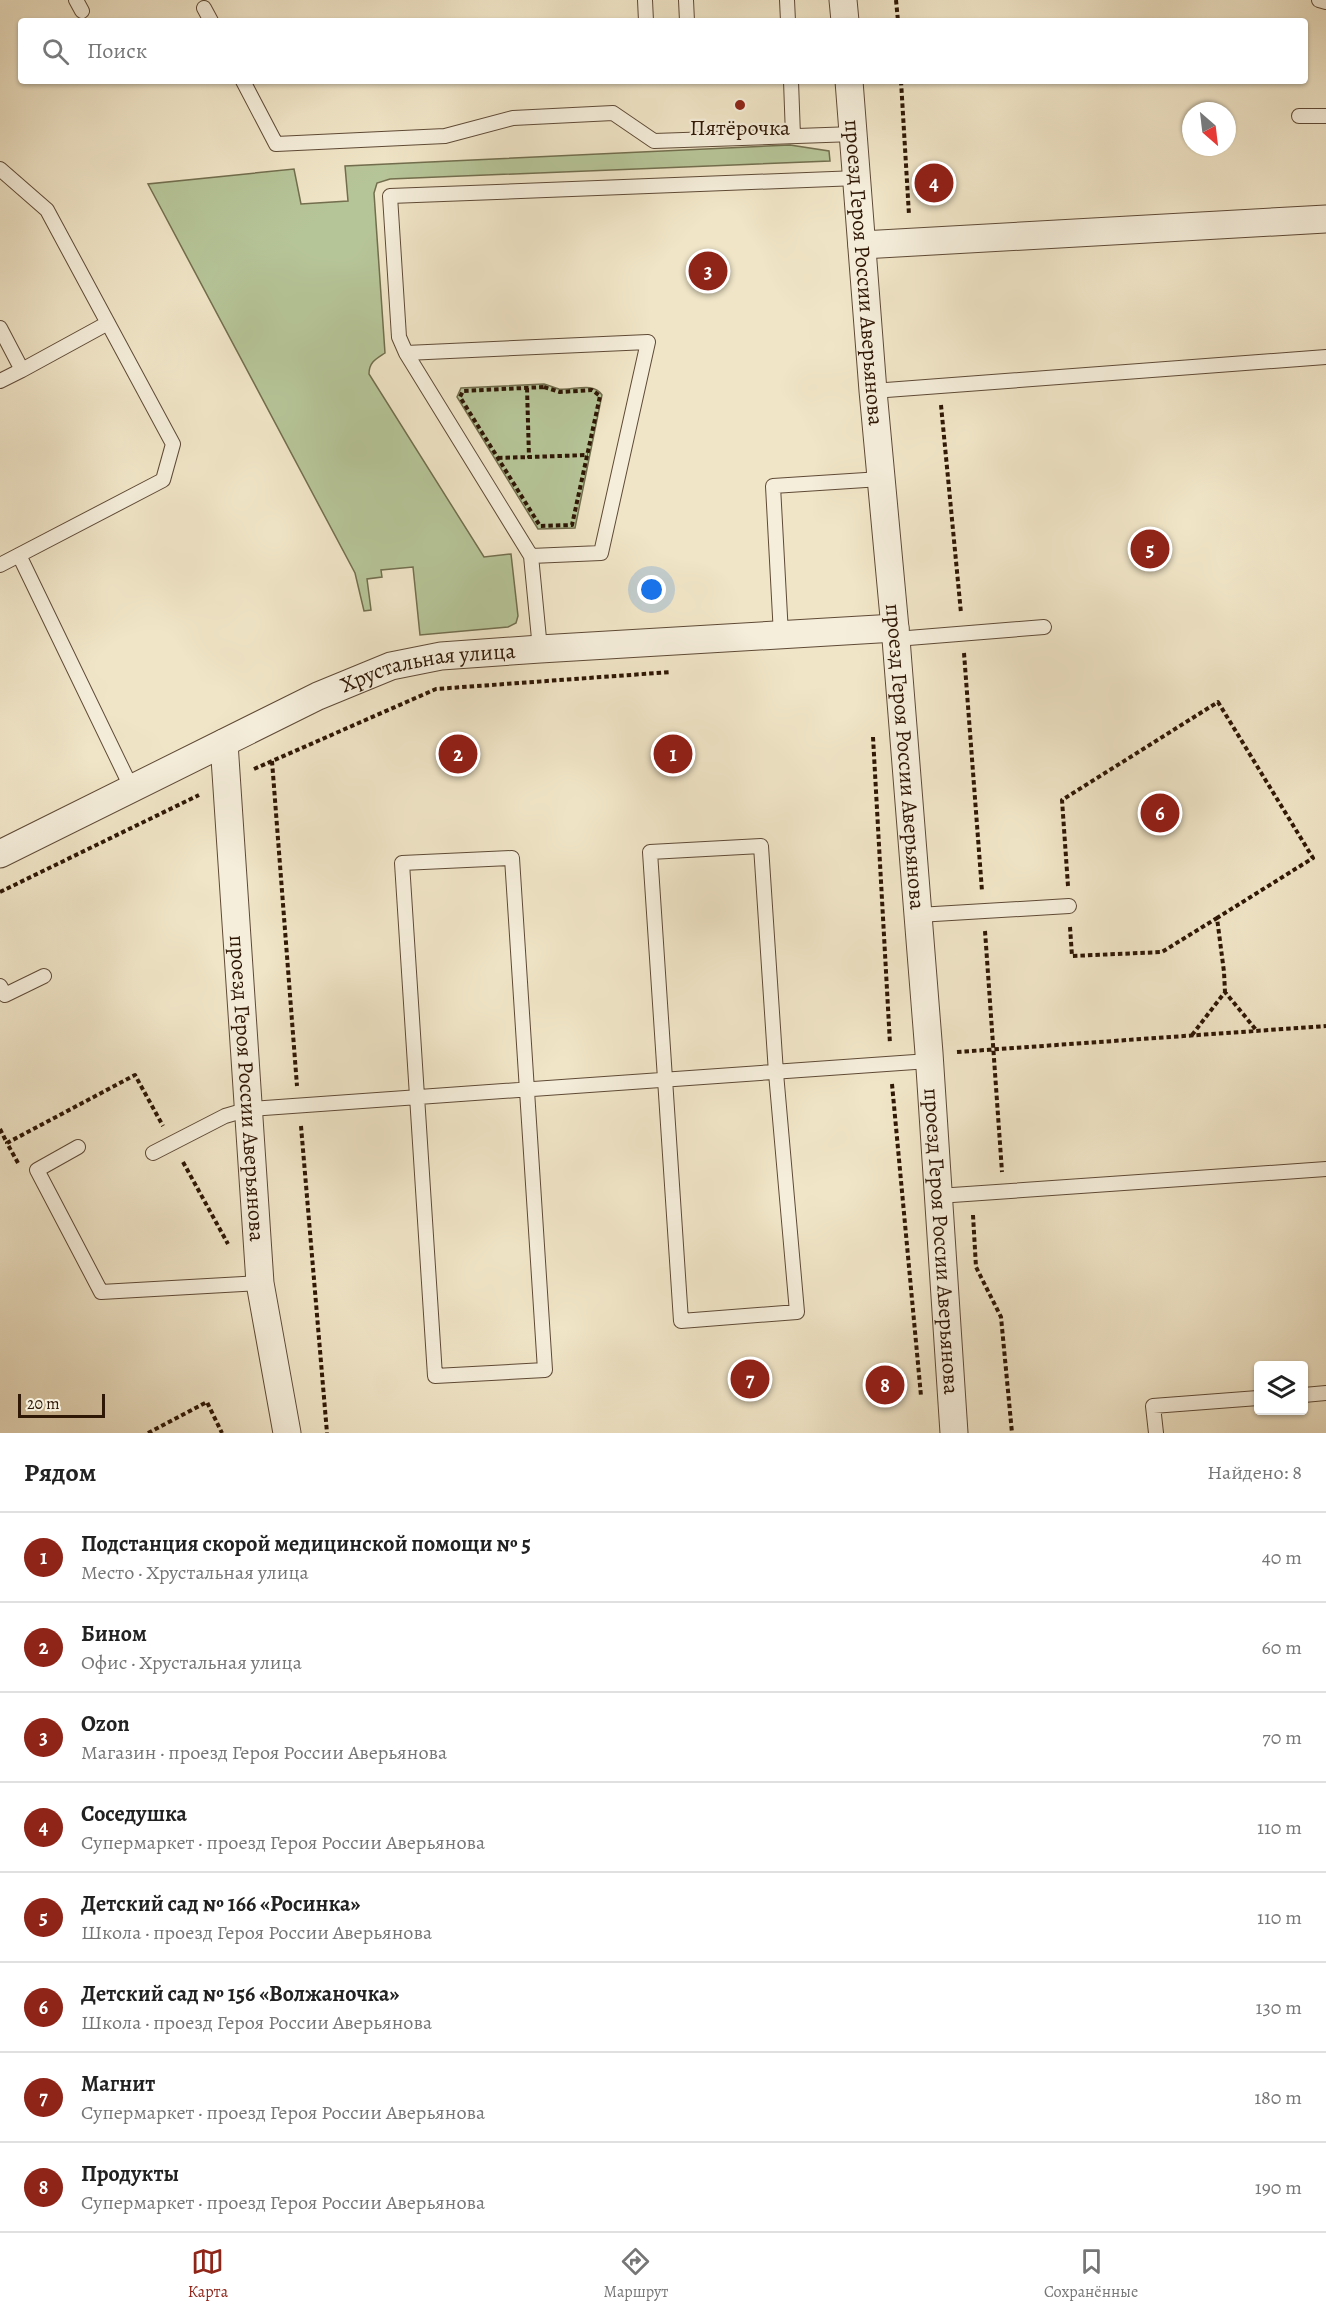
<!DOCTYPE html>
<html lang="ru">
<meta charset="utf-8">
<style>
:root{--surface:#fff;--page:#f2f2f2;--text:#222;--muted:#767676;--line:#e0e0e0;--accent:#8f2418}
body{margin:0;font-family:Alegreya,serif;background:var(--page);color:var(--text)}
.controls{position:absolute;right:18px;bottom:18px;display:grid;overflow:hidden;border-radius:6px;box-shadow:0 2px 4px #0004}
.controls button{width:54px;height:54px;display:grid;place-items:center;padding:0;border:0;border-bottom:2px solid var(--line);background:var(--surface);color:var(--text);font:30px sans-serif}
.compass{position:absolute;left:1182px;top:102px;width:54px;height:54px;border-radius:50%;background:var(--surface);box-shadow:0 2px 4px #0004;rotate:152deg}
.scale{position:absolute;left:18px;bottom:15px;width:87px;box-sizing:border-box;padding-left:6px;border:3px solid #2f1705;border-top:0;font-size:16px;line-height:21px;white-space:nowrap;color:#2f1705;-webkit-text-stroke:4px #f5eedb;paint-order:stroke}
.you{position:absolute;left:652px;top:590px;width:21px;height:21px;margin:-15px;border:4px solid #fff;border-radius:50%;background:#1a73e8;box-shadow:0 0 0 9px #1a73e833}
.badge{display:grid;place-items:center;width:39px;height:39px;border-radius:50%;background:var(--accent);color:#fff;font-size:20px;font-weight:700}
.pin{position:absolute;translate:-50% -50%;border:3px solid #fff;box-shadow:0 2px 6px #0006}
.list{margin:0;padding:0;list-style:none}
h2{display:flex;justify-content:space-between;align-items:center;height:78px;margin:0;padding:0 24px;font-size:26px}
h2 small{font-size:20px;font-weight:400;color:var(--muted)}
.list li{display:grid;grid-template-columns:39px 1fr auto;gap:18px;align-items:center;box-sizing:border-box;height:90px;padding:0 24px;border-top:2px solid var(--line)}
.list b{display:block;font-size:22px;white-space:nowrap}
.list p{margin:0;font-size:20px;white-space:nowrap;color:var(--muted)}
.list em{font-size:20px;font-style:normal;color:var(--muted)}
.icon{flex:none;width:33px;height:33px;fill:none;stroke:currentColor;stroke-width:2;stroke-linecap:round;stroke-linejoin:round}
.map{position:relative;flex:none;width:1326px;height:1433px;overflow:hidden}
.search{position:absolute;background:var(--surface);box-shadow:0 2px 4px #0004;left:18px;right:18px;top:18px;height:66px;display:flex;align-items:center;gap:15px;box-sizing:border-box;padding:0 21px;border-radius:6px;color:var(--muted);font-size:22px}
.sheet{height:798px;background:var(--surface)}
nav{display:flex;justify-content:space-around;align-items:center;box-sizing:border-box;height:84px;border-top:2px solid var(--line);background:var(--surface);font-size:16px;color:var(--muted)}
nav a{display:grid;justify-items:center;gap:3px}
nav .on{color:var(--accent)}
.map>svg:first-child{display:block}
.green{fill:#b6c598;stroke:#726e4e;stroke-width:1.5}
.lines{fill:none;stroke-linecap:round;stroke-linejoin:round}
.service-casing{stroke:#5f4a36;stroke-width:16}
.minor-casing{stroke:#5f4a36;stroke-width:29}
.path{stroke:#2f1705;stroke-width:4;stroke-dasharray:4.5 3;stroke-linecap:butt}
.service{stroke:#f5eedb;stroke-width:14}
.minor{stroke:#f5eedb;stroke-width:27}
.poi-dot{fill:#8f2418;stroke:#f5eedb;stroke-width:2}
.labels{text-anchor:middle;dominant-baseline:central;stroke-width:4.5;stroke-linejoin:round;paint-order:stroke}
.poi-label{font-size:22px;fill:#2f1705;stroke:#f5eedb}
.street-label{font-size:22px;fill:#2f1705;stroke:#f5eedb}
</style>
<div class="map">
<svg width="1326" height="1433" viewBox="0 0 1326 1433">
<rect width="100%" height="100%" fill="#f0e5c7"/>
<filter id="stains"><feTurbulence type="fractalNoise" baseFrequency=".00333" numOctaves="4"/><feColorMatrix values="0 0 0 0 .2 0 0 0 0 .09 0 0 0 0 .02 0 0 0 .5 -.17"/></filter>
<radialGradient id="worn" r=".72"><stop offset=".6" stop-color="#630" stop-opacity="0"/><stop offset="1" stop-color="#630" stop-opacity=".3"/></radialGradient>
<!-- green -->
<path class="green" d="M790 145 829 151 830 161 390 179 377 183 374 193 385 353C376 359 369 362 369 374L484 557 511 554 518 616 516 623 508 627 420 635 413 567 381 570 382 577 367 579 371 610 364 611 355 573 148 184 294 169 301 204 348 201 345 166Z
M544 384C549 385 554 388 559 389 573 391 593 381 602 395L575 528 538 529 457 397 461 388Z"/>
<g class="lines">
<defs>
<path id="service" d="M76 0 82 11
M645 0 646 21
M686 0 687 21
M787 0 788 21
M1319 0 1326 2
M204 8 211 21
M243 81 276 144 445 136 513 118 613 113 654 141 854 134
M791 81 793 136
M1299 116H1326
M0 169 47 210 173 444 163 480 0 565
M0 328 22 370 0 381
M406 353 531 556 540 649
M22 370 108 323
M873 391 1326 357
M19 555 132 789
M531 556 601 553 648 342 406 353 399 337 390 196 858 178
M781 635 773 486 881 479
M896 639 1044 627
M761 846 776 1073 797 1312 681 1321 650 852Z
M512 858 545 1370 435 1376 402 863Z
M918 915 1069 906
M0 986 5 995 44 976
M78 1147 37 1170 101 1292 260 1283
M153 1153 225 1116 249 1109 929 1061
M938 1196 1326 1169
M1304 1395 1326 1393
M1156 1433 1153 1406 1258 1398"/>
<g id="minor">
<path d="M843 0 845 21"/>
<path id="s1" d="M849 81 873 391 896 639 929 1053 954 1433"/>
<path d="M862 245 1326 219"/>
<path id="s2" d="M224 743 260 1283 287 1433"/>
<path id="s3" d="M0 854 318 696 391 666 441 656 540 649 895 628"/>
</g>
</defs>
<!-- service casing -->
<use href="#service" class="service-casing"/>
<!-- minor casing -->
<use href="#minor" class="minor-casing"/>
<!-- path -->
<path class="path" d="M896 0 898 21
M901 81 909 215
M544 387 560 392 592 390 600 396 572 525 540 526 460 397 463 391Z
M527 388 529 457 588 455
M941 405 961 613
M498 458 529 457
M964 653 982 891
M873 737 890 1044
M272 761 297 1086
M254 769 436 689 671 672
M1068 886 1062 800 1218 702 1313 858 1217 918
M0 892 199 795
M1070 927 1072 956 1162 952 1217 918 1224 972 1225 992
M985 931 1002 1172
M1192 1035 1225 992 1257 1031
M957 1052 1326 1026
M892 1084 921 1396
M301 1126 327 1433
M0 1129 7 1143
M183 1162 228 1244
M18 1163 7 1143 135 1075 163 1126
M973 1215 976 1267 1001 1317 1012 1433
M148 1433 207 1402 222 1433"/>
<!-- service -->
<use href="#service" class="service"/>
<!-- minor -->
<use href="#minor" class="minor"/>
</g>
<!-- markers -->
<circle class="poi-dot" cx="740" cy="105" r="6"/>
<g class="labels">
<!-- poi labels -->
<g class="poi-label">
<text x="740" y="128">Пятёрочка</text>
</g>
<!-- street labels -->
<g class="street-label">
<text stroke="none"><textPath href="#s1" startOffset="192">проезд Героя России Аверьянова</textPath></text>
<text stroke="none"><textPath href="#s3" startOffset="470">Хрустальная улица</textPath></text>
<text stroke="none"><textPath href="#s1" startOffset="678">проезд Героя России Аверьянова</textPath></text>
<text stroke="none"><textPath href="#s2" startOffset="346">проезд Героя России Аверьянова</textPath></text>
<text stroke="none"><textPath href="#s1" startOffset="1164">проезд Героя России Аверьянова</textPath></text>
</g>
</g>
<rect width="100%" height="100%" filter="url(#stains)"/>
<rect width="100%" height="100%" fill="url(#worn)"/>
</svg>
<div class="controls">
<button><svg class="icon" aria-label="layers" viewBox="0 0 24 24"><path d="M12 4l9 5-9 5-9-5zM3 14l9 5 9-5"/></svg></button>
</div>
<svg class="compass" viewBox="-18 -18 36 36"><path d="M0-13l5 13h-10z" fill="#e53935"/><path d="M0 13l5-13h-10z" fill="#767676"/></svg>
<div class="scale">20 m</div>
<div class="you"></div>
<div class="pin badge" style="left:673px;top:754px">1</div>
<div class="pin badge" style="left:458px;top:754px">2</div>
<div class="pin badge" style="left:708px;top:271px">3</div>
<div class="pin badge" style="left:934px;top:183px">4</div>
<div class="pin badge" style="left:1150px;top:549px">5</div>
<div class="pin badge" style="left:1160px;top:813px">6</div>
<div class="pin badge" style="left:750px;top:1379px">7</div>
<div class="pin badge" style="left:885px;top:1385px">8</div>
<div class="search"><svg class="icon" aria-label="search" viewBox="0 0 24 24"><circle cx="10" cy="10" r="6"/><path d="M15 15l6 6"/></svg>Поиск</div>
</div>
<section class="sheet">
<h2>Рядом<small>Найдено: 8</small></h2>
<ul class="list">
<li><span class="badge">1</span><div><b>Подстанция скорой медицинской помощи № 5</b><p>Место · Хрустальная улица</p></div><em>40 m</em></li>
<li><span class="badge">2</span><div><b>Бином</b><p>Офис · Хрустальная улица</p></div><em>60 m</em></li>
<li><span class="badge">3</span><div><b>Ozon</b><p>Магазин · проезд Героя России Аверьянова</p></div><em>70 m</em></li>
<li><span class="badge">4</span><div><b>Соседушка</b><p>Супермаркет · проезд Героя России Аверьянова</p></div><em>110 m</em></li>
<li><span class="badge">5</span><div><b>Детский сад № 166 «Росинка»</b><p>Школа · проезд Героя России Аверьянова</p></div><em>110 m</em></li>
<li><span class="badge">6</span><div><b>Детский сад № 156 «Волжаночка»</b><p>Школа · проезд Героя России Аверьянова</p></div><em>130 m</em></li>
<li><span class="badge">7</span><div><b>Магнит</b><p>Супермаркет · проезд Героя России Аверьянова</p></div><em>180 m</em></li>
<li><span class="badge">8</span><div><b>Продукты</b><p>Супермаркет · проезд Героя России Аверьянова</p></div><em>190 m</em></li>
</ul>
</section>
<nav>
<a class="on"><svg class="icon" aria-label="map" viewBox="0 0 24 24"><path d="M3 6l6-2 6 2 6-2v14l-6 2-6-2-6 2zM9 4v14M15 6v14"/></svg>Карта</a>
<a><svg class="icon" aria-label="directions" viewBox="0 0 24 24"><path d="M12 3l9 9-9 9-9-9zM9 14v-3h6M13 9l2 2-2 2"/></svg>Маршрут</a>
<a><svg class="icon" aria-label="saved" viewBox="0 0 24 24"><path d="M7 4h10v16l-5-4-5 4z"/></svg>Сохранённые</a>
</nav>
